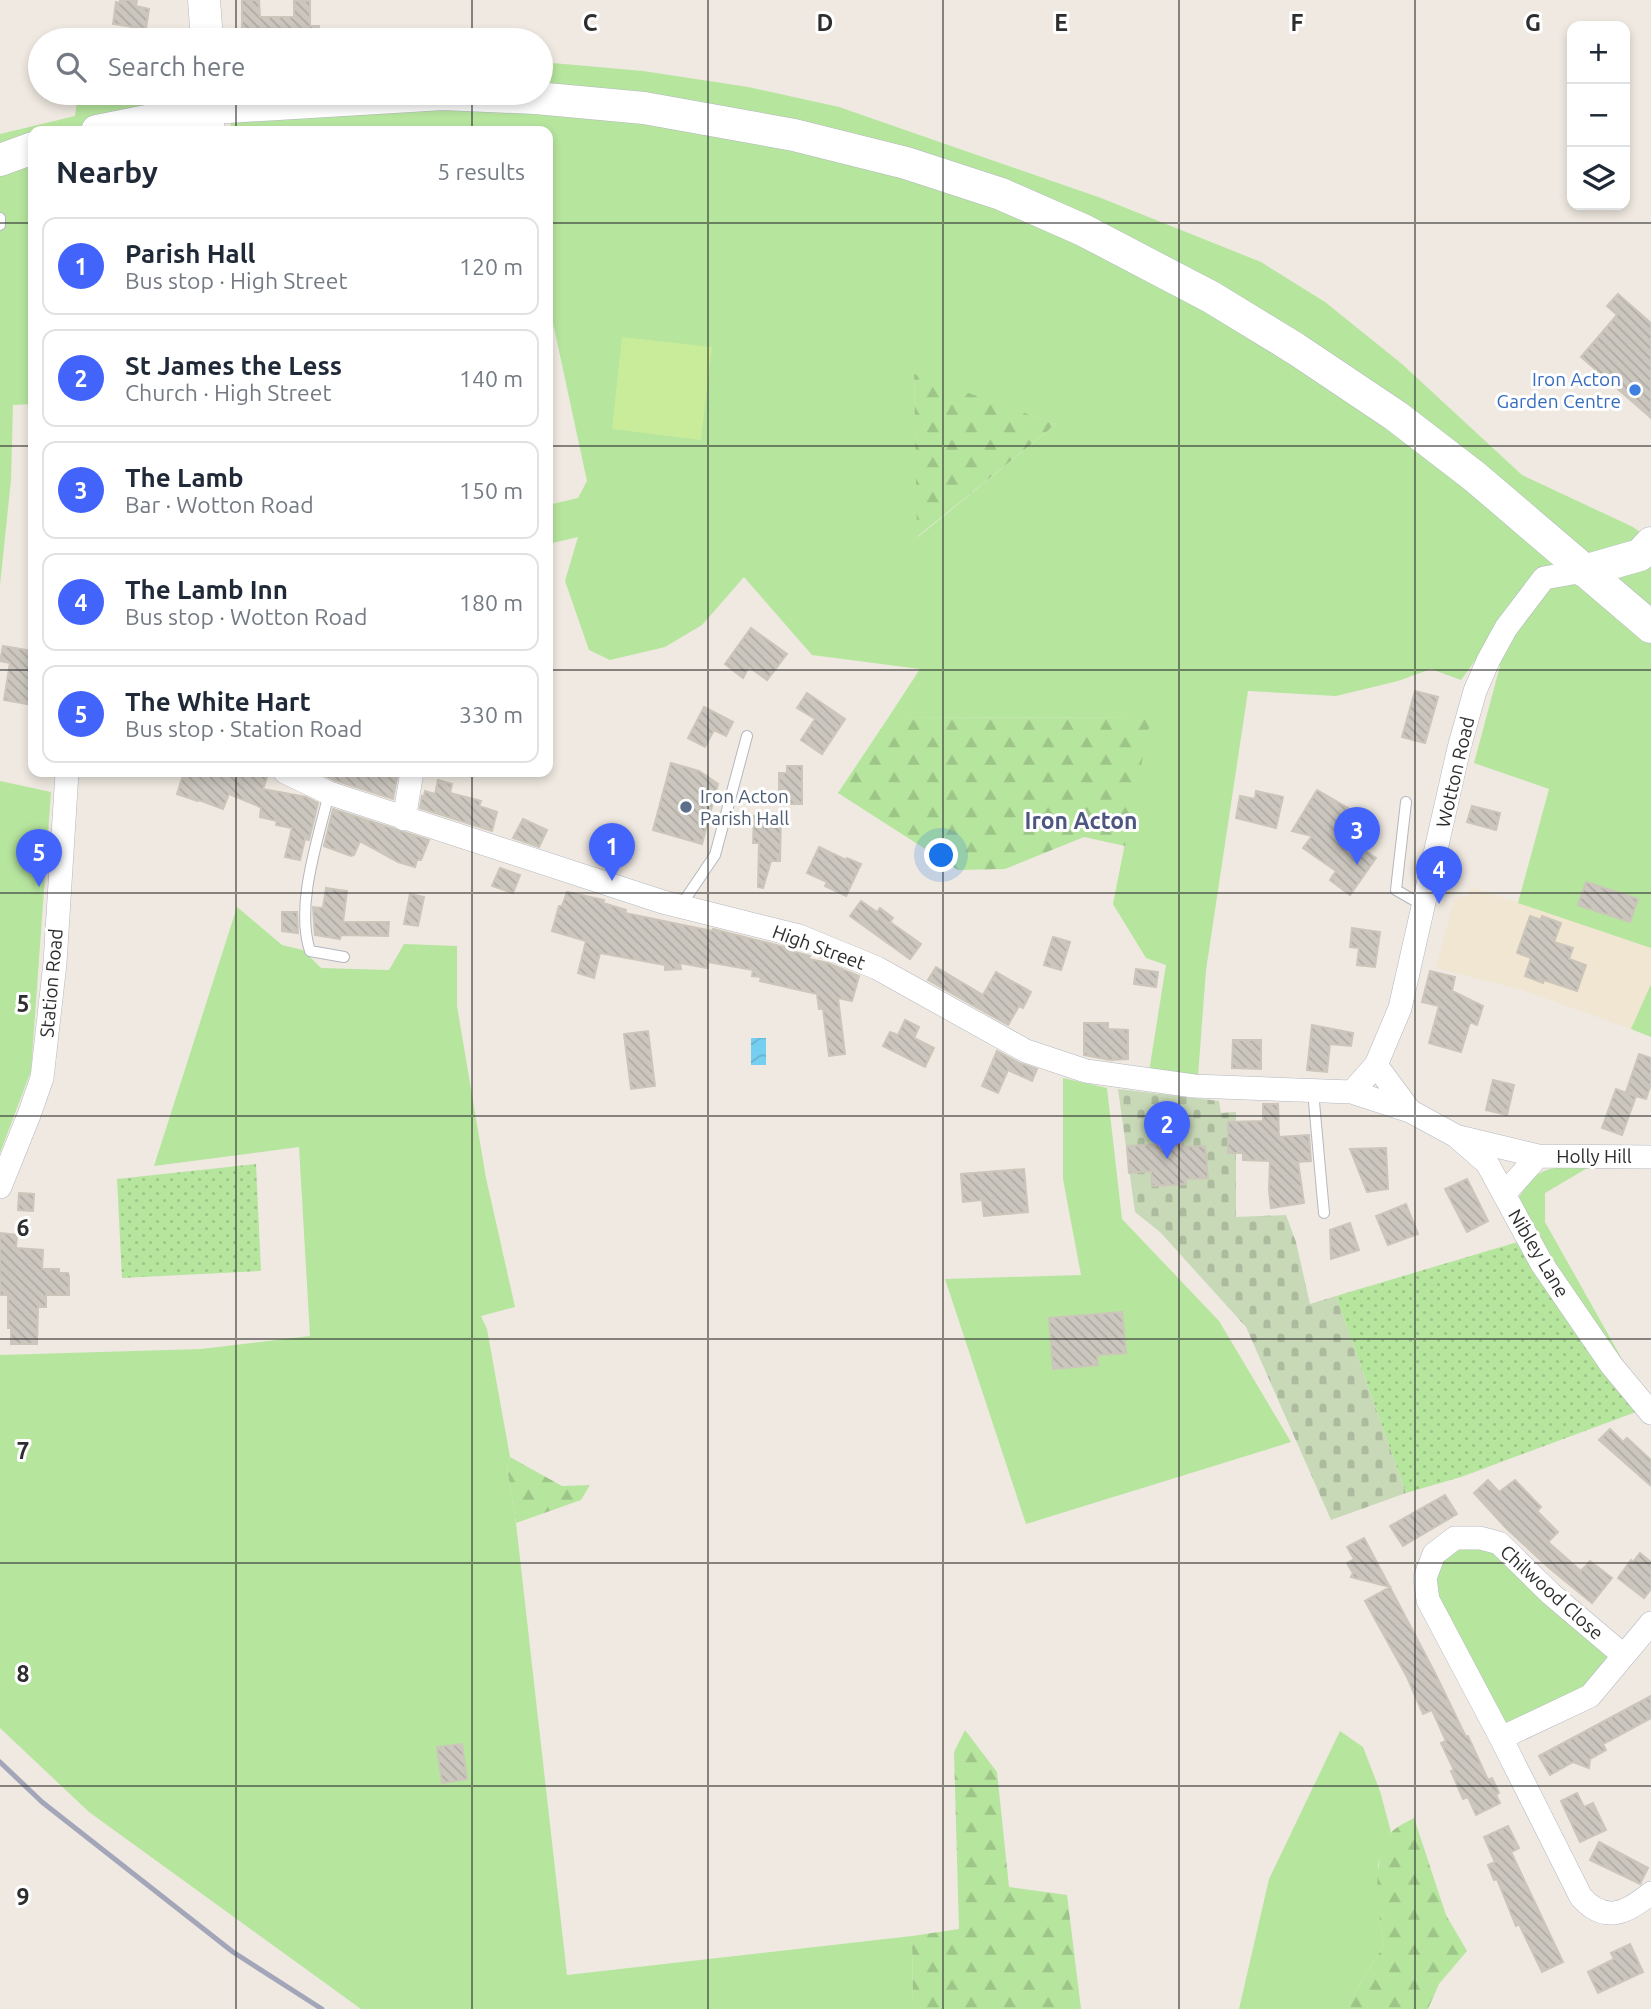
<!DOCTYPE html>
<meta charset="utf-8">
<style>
:root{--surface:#fff;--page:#f2f2f3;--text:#1f2937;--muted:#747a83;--line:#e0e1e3;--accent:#4264fb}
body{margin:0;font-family:Ubuntu,sans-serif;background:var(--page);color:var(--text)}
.controls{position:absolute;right:21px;top:21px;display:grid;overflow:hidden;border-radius:14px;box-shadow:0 4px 10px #0003}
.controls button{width:63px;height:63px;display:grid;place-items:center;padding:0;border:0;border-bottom:2px solid var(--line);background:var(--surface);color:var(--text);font:35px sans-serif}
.you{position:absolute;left:942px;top:856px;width:24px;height:24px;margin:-18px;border:5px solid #fff;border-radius:50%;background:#1a73e8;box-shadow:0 0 0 10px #1a73e833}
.badge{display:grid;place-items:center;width:46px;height:46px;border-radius:50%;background:var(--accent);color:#fff;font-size:23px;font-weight:700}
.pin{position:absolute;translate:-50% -58px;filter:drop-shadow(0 2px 4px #0008)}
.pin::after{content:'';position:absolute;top:37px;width:24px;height:21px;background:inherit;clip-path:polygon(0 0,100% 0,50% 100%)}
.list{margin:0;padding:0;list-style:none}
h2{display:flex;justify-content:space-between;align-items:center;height:91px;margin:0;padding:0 28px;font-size:30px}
h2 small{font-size:23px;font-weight:400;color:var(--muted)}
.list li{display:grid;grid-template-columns:46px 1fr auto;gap:21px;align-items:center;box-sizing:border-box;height:98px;margin:0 14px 14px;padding:0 14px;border:2px solid var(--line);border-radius:14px}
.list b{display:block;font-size:26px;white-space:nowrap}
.list p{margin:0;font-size:23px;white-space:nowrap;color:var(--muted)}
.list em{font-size:23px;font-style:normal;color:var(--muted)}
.icon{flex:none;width:38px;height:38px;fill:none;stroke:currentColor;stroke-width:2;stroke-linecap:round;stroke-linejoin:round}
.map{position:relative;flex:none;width:1651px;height:2009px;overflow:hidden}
.search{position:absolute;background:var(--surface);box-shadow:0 4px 10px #0003;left:28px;top:28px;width:525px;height:77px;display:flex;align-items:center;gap:18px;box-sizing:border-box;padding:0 24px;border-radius:38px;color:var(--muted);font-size:26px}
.panel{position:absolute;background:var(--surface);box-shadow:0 4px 10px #0003;left:28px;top:126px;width:525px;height:651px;border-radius:14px}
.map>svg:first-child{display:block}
.education{fill:#f0e6d1}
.grass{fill:#b6e59e;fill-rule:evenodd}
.forest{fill:url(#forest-firs)}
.cemetery{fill:url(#cemetery-stones)}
.garden{fill:url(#garden-dots)}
.pitch{fill:#c9ec9a}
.water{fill:url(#water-waves)}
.building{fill:url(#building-back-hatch);stroke:#cbc5ba;stroke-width:2}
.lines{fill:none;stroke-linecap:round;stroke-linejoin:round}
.lane-casing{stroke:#b4b7c1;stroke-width:12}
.street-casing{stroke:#b4b7c1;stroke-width:24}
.secondary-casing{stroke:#b4b7c1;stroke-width:33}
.lane{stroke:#fff;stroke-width:10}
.street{stroke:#fff;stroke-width:23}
.secondary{stroke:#fff;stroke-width:32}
.rail{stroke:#a3a6b8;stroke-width:5}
.grid{fill:none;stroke:#2e2e2e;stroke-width:2;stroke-opacity:0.55}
.shop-dot{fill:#3f7fe0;stroke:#fff;stroke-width:2.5}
.service-dot{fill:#5c6f8a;stroke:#fff;stroke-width:2.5}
.labels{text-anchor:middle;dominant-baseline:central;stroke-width:6;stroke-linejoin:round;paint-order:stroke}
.shop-label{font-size:19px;fill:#366cbe;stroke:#fff;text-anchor:end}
.street-label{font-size:19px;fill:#2e2e2e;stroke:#fff}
.service-label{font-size:19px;fill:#4e5e75;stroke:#fff;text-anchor:start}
.quarter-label{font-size:23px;font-weight:bold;fill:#4d5680;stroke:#fff}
.grid-label{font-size:23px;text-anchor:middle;font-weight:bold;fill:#2e2e2e;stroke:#fff;stroke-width:6;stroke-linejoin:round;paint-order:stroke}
</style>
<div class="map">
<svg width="1651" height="2009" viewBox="0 0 1651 2009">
<defs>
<pattern id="forest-firs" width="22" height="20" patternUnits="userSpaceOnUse" patternTransform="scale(1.75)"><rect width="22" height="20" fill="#b6e59e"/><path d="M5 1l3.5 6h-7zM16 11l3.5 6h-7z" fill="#9dc588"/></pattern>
<pattern id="cemetery-stones" width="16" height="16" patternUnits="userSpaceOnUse" patternTransform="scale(1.75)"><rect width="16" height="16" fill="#c8d9b8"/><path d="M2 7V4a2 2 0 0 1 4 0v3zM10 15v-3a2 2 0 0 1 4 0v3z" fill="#acbb9e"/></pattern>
<pattern id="garden-dots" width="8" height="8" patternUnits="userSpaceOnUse" patternTransform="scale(1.75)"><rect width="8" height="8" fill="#b6e59e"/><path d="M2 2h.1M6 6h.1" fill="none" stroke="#9dc588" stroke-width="1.8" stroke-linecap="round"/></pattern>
<pattern id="water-waves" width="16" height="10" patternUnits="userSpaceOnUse" patternTransform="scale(1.75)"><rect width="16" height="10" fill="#75cff0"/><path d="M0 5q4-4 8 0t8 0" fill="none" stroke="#66b2ce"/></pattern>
<pattern id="building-back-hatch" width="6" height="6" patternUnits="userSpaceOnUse" patternTransform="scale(1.75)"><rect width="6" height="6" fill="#cbc7bf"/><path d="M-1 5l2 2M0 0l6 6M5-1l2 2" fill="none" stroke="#afaba4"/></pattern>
</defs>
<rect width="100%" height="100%" fill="#efe9e1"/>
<!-- education -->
<path class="education" d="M1472 887 1651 948V984L1631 1029 1520 989 1436 968 1454 900 1459 897 1468 896Z"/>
<!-- grass -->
<path class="grass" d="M541 62 643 71 748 87 839 107 1101 198 1261 262 1325 302 1402 364 1522 475 1633 527 1651 540V948L1518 903 1549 789 1474 763 1500 666 1483 650 1461 680 1431 669 1398 681 1336 696 1248 691 1206 970 1198 1076 1149 1072 1166 965 1146 958 1113 904 1150 717 888 718 920 669 812 655 744 577 702 625 665 647 610 660 589 650 565 581 578 537 548 544V505L578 498 587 481 550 309 548 308V131H231L229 93H541ZM914 375 1056 424 918 537Z
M78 93H199V131H33V404L13 405 11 480 0 585V134L75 116Z
M0 781 51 792 31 1071 0 1153Z
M237 907 282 945 303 950 321 968 389 970 404 944 457 946V1006L486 1178 515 1307 481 1316 487 1329 510 1457 507 1467 516 1523 567 1975 912 1936 913 2009H361L89 1812 0 1728V1355L201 1349 310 1336 299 1147 154 1166Z
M1651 984V1037L1631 1029Z
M1063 1078 1107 1088 1122 1219 1219 1321 1291 1442 1026 1524 945 1279 1081 1275 1063 1179Z
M1589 1167 1545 1193V1222L1631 1375 1568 1288 1519 1197C1541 1163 1551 1168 1589 1167Z
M1484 1544 1606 1647 1608 1666 1585 1690 1519 1721 1506 1722 1495 1714 1432 1597V1570L1447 1549Z
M1340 1731 1363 1747 1380 1791 1391 1832 1378 1864 1380 1922 1384 1945 1351 1999 1349 2009H1239L1269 1879Z"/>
<!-- forest -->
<path class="forest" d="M914 374 1056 424 917 537Z
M1151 717 1125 846 1084 837 1005 869 958 870 838 793 888 718Z
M510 1457 562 1486 590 1485 581 1500 516 1523 507 1467Z
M965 1730 997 1772 1009 1887 1067 1895 1081 2009H913L912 1936 959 1929 954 1752Z
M1414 1818 1446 1915 1467 1951 1439 1984 1428 2009H1349L1351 1999 1384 1945C1378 1913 1370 1861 1391 1833 1395 1827 1407 1822 1414 1818Z"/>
<!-- cemetery -->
<path class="cemetery" d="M1118 1089 1219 1101 1221 1113 1236 1112V1217L1286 1215 1296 1242 1310 1304 1336 1296 1406 1493 1331 1520 1246 1327 1160 1232 1135 1212Z"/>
<!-- garden -->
<path class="garden" d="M256 1164 261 1271 122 1278 117 1179Z
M1521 1241 1636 1412 1461 1477 1406 1493 1336 1296Z"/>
<!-- pitch -->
<path class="pitch" d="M622 337 712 347 701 440 612 429Z"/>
<!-- water -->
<path class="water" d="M751 1038H766V1065H751Z"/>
<!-- building -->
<path class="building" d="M120 0H137L136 6 149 9 146 29 113 24 116 2 120 3Z
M242 0H259L260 17H294V1H310V26H319V40H242Z
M1618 294 1651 323V418L1581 357 1617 315 1607 306Z
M751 628 787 654 767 680 749 667 743 678 725 664Z
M3 646 33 651V705L4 700 10 663 0 661Z
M1415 691 1438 697 1425 743 1402 737Z
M807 693 845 719 822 754 801 740 815 719 797 708Z
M704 707 733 722 726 736 714 730 705 747 688 738Z
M671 763 699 771 718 784 702 844 653 830Z
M787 766H802V804H779V773H787Z
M184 772H253L267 777 263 789 306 797 318 803 309 840 305 839 300 860 285 857 292 828 276 825 277 821 260 817 261 808 256 805 229 794 223 809 199 800 198 801 177 794Z
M318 772H398L393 799 334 780Z
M438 780 452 784 450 793 481 801 479 806 497 812 492 831 420 808 422 796H424L425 791 435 794Z
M1317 790 1350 809 1337 831 1376 858 1350 895 1330 880 1336 871 1303 848 1312 836 1292 831Z
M1256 791 1283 797 1276 828 1236 818 1240 796 1255 799Z
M1472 806 1500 813 1496 830 1467 822Z
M333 809 429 840 421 860H417L415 867 398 862 360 841 354 855 351 856 324 846Z
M754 816H781L780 861H771L763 888 758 887 759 843H753Z
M523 819 547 830 539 847 513 838Z
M819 847 846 860 847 858 861 864 846 896 825 886 827 882 807 873Z
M500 868 520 875 513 893 492 886Z
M1586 882 1638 899 1630 922 1578 905Z
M326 888 347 891 343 922H389L388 936 341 935 340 939 315 935 313 907 323 908Z
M567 892 604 900 603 903 626 910 625 913 712 931 713 929 792 949 791 951 810 956 809 959 828 963 859 976 852 1001 838 998 845 1054 829 1056 823 1009H819L817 994 760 981 761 977 752 976 753 970 708 962 707 968 680 963 681 969 665 970V965L600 953 594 978 578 973 586 941 552 931 559 906H562Z
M410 894 424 897 418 926 404 924Z
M861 901 877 912 880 908 893 918 890 922 921 944 910 959 850 916Z
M282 912H297L298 933 282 931Z
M1530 916 1541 920 1542 916 1561 923 1554 942 1573 948 1569 959 1586 965 1577 991 1544 980 1543 983 1525 976 1531 958 1517 953Z
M1352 928 1380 932 1375 967 1357 965 1359 948 1350 947Z
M1053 937 1070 942 1061 970 1044 965Z
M936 967 983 995 996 972 1031 992 1023 1008 1019 1006 1008 1025 928 980Z
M1136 969 1158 972 1156 987 1134 984Z
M1430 971 1455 977 1452 991 1483 1006 1477 1025 1470 1022 1461 1052 1429 1043 1439 1006 1422 1002Z
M905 1020 919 1027 914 1038 934 1048 925 1067 883 1046 890 1032 898 1035Z
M1084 1023H1108V1029L1128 1030V1059L1110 1060 1084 1055Z
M1312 1025 1353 1033 1351 1046 1330 1044 1327 1072 1307 1070Z
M648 1031 655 1086 631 1089 624 1034Z
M1233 1040H1261V1069L1232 1068Z
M997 1051 1019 1063 1037 1069 1032 1081 1008 1070 998 1093 982 1086Z
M1639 1054 1651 1058V1084L1646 1099 1636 1096 1622 1135 1602 1128 1616 1089 1635 1096 1626 1092Z
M1493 1080 1514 1085 1507 1115 1486 1110Z
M1263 1104H1278L1279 1137 1309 1135 1311 1161 1298 1162 1304 1203 1271 1208 1269 1190 1270 1161 1243 1160V1153H1228V1122L1263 1121Z
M1183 1143V1147L1205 1146 1208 1178 1186 1179V1184L1152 1186 1151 1171 1129 1173 1127 1146Z
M1386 1148 1388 1189 1367 1192 1350 1149Z
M1024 1169 1028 1212 984 1216 982 1200 963 1202 961 1174Z
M1467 1179 1488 1221 1467 1232 1445 1189Z
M19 1193 34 1194 33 1211 18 1210Z
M1406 1204 1418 1234 1388 1245 1376 1216Z
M1350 1223 1359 1250 1331 1259 1330 1230Z
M0 1233 17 1235 16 1248 43 1250 42 1269H59V1273H68L69 1276V1295H46V1307H38L37 1344H11V1328H8V1295H0Z
M1122 1312 1126 1353 1097 1355 1098 1365 1053 1369 1049 1318Z
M1610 1429 1623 1442 1627 1438 1651 1460V1486L1599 1440Z
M1488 1480 1499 1492 1515 1480 1541 1507 1537 1511 1558 1532 1548 1542 1581 1571 1590 1561 1612 1578 1592 1603 1548 1567 1505 1527 1474 1493Z
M1445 1495 1457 1514 1403 1546 1390 1526Z
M1364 1538 1435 1673 1466 1737 1468 1736 1488 1780 1492 1778 1499 1793 1496 1795 1500 1803 1476 1815 1468 1797 1463 1799 1451 1771 1454 1770 1441 1743 1446 1741 1432 1710 1423 1714 1407 1677 1365 1601 1390 1587 1351 1577 1353 1573 1347 1563 1354 1559 1347 1547Z
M1640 1553 1651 1562V1589L1644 1598 1618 1578 1631 1560 1633 1562Z
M1651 1696V1718L1603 1744 1606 1750 1590 1759 1589 1768 1573 1762 1550 1775 1539 1756Z
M462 1744 467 1779 442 1783 437 1747Z
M1577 1793 1584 1807 1593 1803 1606 1830 1580 1842 1561 1801Z
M1508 1826 1519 1848 1511 1852 1563 1962 1542 1972 1519 1924 1516 1926 1497 1879 1494 1880 1488 1865 1495 1862 1484 1837Z
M1599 1842 1648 1868 1640 1884 1590 1860Z
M1630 1944 1643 1972 1598 1993 1588 1972 1614 1959 1611 1953Z"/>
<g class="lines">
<defs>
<path id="lane" d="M0 218V225
M329 793C318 840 295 905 310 951L344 957
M1406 802 1396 890 1424 906
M680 907 715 855 747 736
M1313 1091 1324 1213"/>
<path id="street" d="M212 108 213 131
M285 772 329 793 663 902 799 936 877 968 1026 1051 1086 1071 1194 1086 1352 1092 1410 1111 1456 1136 1487 1163 1542 1264 1612 1366 1651 1413
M404 819 412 772
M1376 1065 1410 1111
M1352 1092 1376 1065 1400 1008 1459 748 1475 691 1488 661 1506 628 1544 578 1584 571
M1459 1137 1538 1156 1651 1157
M0 1187 29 1115 42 1078 55 963 67 772
M1504 1194 1538 1156
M1623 1655 1551 1594 1499 1543 1480 1538H1455L1434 1554 1425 1578 1428 1600 1501 1738 1581 1897C1605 1924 1627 1913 1651 1893
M1501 1738 1590 1696 1651 1623"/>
<path id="secondary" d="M204 0 207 40
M97 131 212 108 443 94 536 98 644 108 794 135 906 163 1001 194 1083 230 1211 297 1296 349 1396 416 1474 476 1651 627
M0 160 33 148
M1584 571 1640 555 1651 543"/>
</defs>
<!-- lane casing -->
<use href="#lane" class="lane-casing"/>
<!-- street casing -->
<use href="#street" class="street-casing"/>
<!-- secondary casing -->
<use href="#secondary" class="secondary-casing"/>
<!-- lane -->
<use href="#lane" class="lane"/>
<!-- street -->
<use href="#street" class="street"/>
<!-- secondary -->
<use href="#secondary" class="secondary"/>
<!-- rail -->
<path class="rail" d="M0 1762 42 1802 233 1952 322 2009"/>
</g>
<!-- grid -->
<path class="grid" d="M236 0V40M472 0V40M708 0V2009M943 0V2009M1179 0V2009M1415 0V2009M236 93V131M472 93V131M0 223H33M548 223H1651M0 446H33M548 446H1651M0 670H33M548 670H1651M236 772V2009M472 772V2009M0 893H1651M0 1116H1651M0 1339H1651M0 1563H1651M0 1786H1651"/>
<!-- markers -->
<circle class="shop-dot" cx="1635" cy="390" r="7"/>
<circle class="service-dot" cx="686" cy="807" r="7"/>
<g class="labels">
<!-- shop labels -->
<g class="shop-label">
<text x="1621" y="379">Iron Acton<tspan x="1621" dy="22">Garden Centre</tspan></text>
</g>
<!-- street labels -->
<g class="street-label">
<text transform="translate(1455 772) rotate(-77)">Wotton Road</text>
<text transform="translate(819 947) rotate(20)">High Street</text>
<text transform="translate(51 983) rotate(-85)">Station Road</text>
<text x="1594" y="1156">Holly Hill</text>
<text transform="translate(1539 1253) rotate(59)">Nibley Lane</text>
<text transform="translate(1552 1592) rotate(42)">Chilwood Close</text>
</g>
<!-- service labels -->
<g class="service-label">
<text x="700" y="796">Iron Acton<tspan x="700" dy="22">Parish Hall</tspan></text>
</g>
<!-- quarter labels -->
<g class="quarter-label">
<text x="1081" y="820">Iron Acton</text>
</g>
</g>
<g class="grid-label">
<text x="590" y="31">C</text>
<text x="825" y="31">D</text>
<text x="1061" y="31">E</text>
<text x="1297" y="31">F</text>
<text x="1533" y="31">G</text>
<text x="23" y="1012">5</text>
<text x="23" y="1236">6</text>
<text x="23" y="1459">7</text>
<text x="23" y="1682">8</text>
<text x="23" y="1905">9</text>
</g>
</svg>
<div class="controls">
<button>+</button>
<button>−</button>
<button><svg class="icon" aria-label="layers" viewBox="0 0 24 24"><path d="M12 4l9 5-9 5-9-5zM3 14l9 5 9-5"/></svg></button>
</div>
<div class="you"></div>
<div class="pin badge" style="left:612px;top:881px">1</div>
<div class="pin badge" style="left:1167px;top:1159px">2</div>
<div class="pin badge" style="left:1357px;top:865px">3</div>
<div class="pin badge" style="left:1439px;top:904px">4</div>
<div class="pin badge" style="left:39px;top:887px">5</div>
<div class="search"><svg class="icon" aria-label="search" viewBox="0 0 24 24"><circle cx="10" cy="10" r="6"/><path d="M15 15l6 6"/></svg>Search here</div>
<section class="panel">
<h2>Nearby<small>5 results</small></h2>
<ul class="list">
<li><span class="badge">1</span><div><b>Parish Hall</b><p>Bus stop · High Street</p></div><em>120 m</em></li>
<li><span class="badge">2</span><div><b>St James the Less</b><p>Church · High Street</p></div><em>140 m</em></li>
<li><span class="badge">3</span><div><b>The Lamb</b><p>Bar · Wotton Road</p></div><em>150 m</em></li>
<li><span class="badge">4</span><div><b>The Lamb Inn</b><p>Bus stop · Wotton Road</p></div><em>180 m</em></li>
<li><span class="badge">5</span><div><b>The White Hart</b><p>Bus stop · Station Road</p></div><em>330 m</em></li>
</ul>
</section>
</div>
